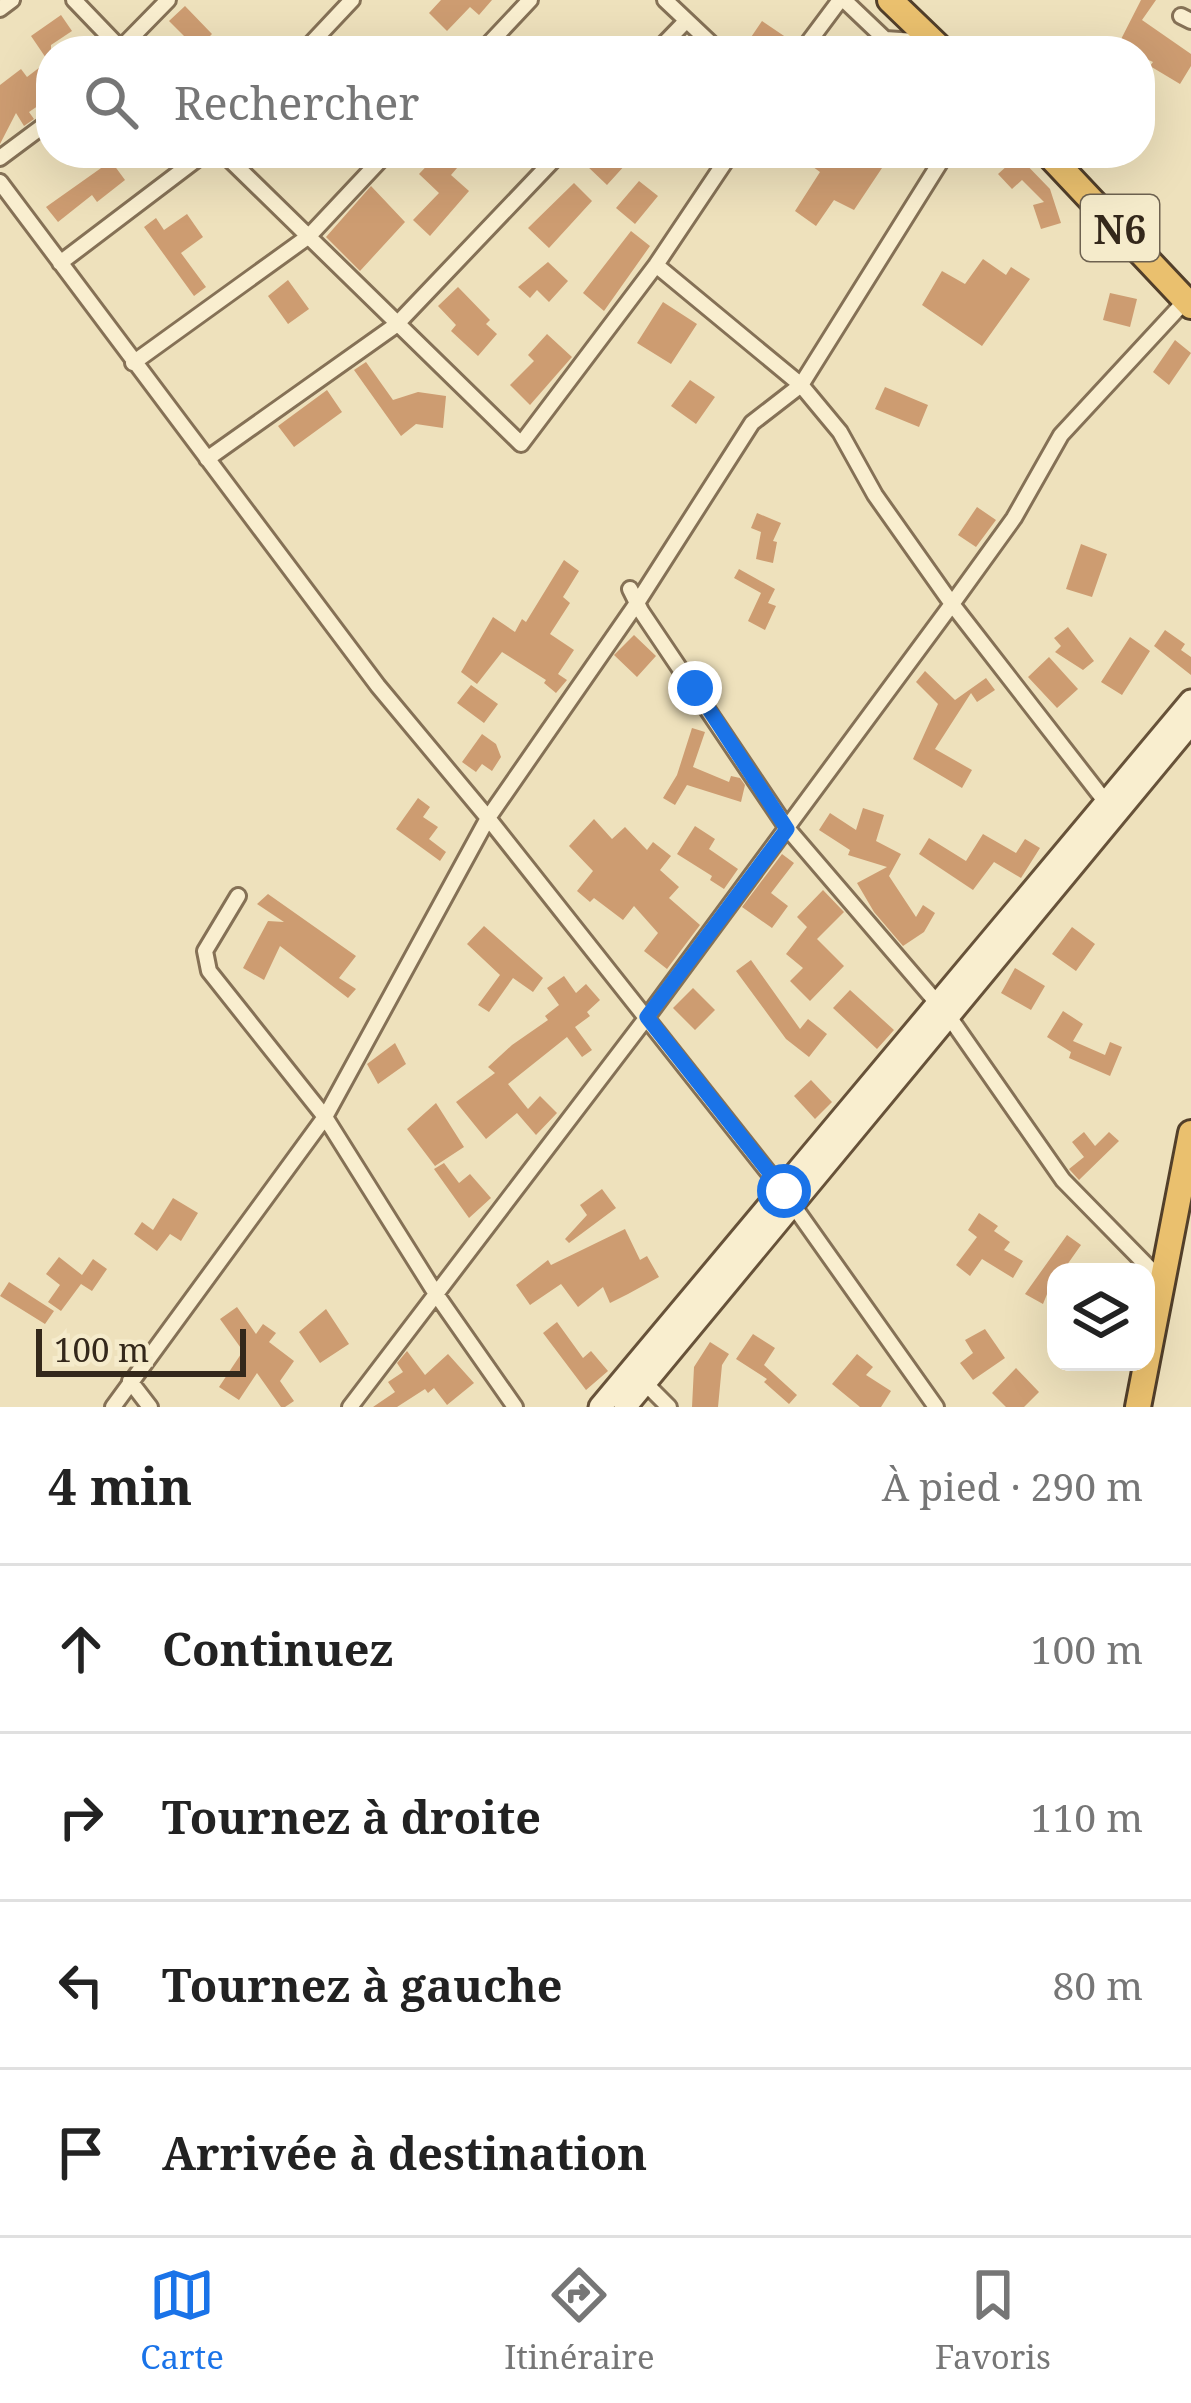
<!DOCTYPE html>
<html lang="fr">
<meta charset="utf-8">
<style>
:root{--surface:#fff;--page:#f2f2f2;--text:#222;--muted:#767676;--line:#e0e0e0;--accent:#1a73e8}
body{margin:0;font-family:"Noto Serif",serif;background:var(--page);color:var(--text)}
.controls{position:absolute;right:36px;bottom:36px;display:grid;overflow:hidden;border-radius:24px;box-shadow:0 12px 48px #0002}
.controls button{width:108px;height:108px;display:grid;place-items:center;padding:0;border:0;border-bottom:3px solid var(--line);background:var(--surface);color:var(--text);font:60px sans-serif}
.scale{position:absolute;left:36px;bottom:30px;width:210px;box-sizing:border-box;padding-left:12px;border:6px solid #34281b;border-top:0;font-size:33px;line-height:42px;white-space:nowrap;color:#34281b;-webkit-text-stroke:9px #f5ebcb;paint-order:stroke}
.stop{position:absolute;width:36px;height:36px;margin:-27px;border:9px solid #1a73e8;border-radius:50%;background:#fff}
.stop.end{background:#1a73e8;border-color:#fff;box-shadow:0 3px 12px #0008}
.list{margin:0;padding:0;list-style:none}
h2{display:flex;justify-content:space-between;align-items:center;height:156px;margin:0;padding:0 48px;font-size:51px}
h2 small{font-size:39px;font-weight:400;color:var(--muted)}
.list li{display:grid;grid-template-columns:78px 1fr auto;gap:36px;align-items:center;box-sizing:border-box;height:168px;padding:0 48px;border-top:3px solid var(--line)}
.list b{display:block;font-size:45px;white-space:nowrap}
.list em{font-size:39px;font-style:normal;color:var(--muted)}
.icon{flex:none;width:66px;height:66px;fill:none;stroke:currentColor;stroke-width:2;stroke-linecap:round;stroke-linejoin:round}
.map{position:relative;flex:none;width:1191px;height:1407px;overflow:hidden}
.search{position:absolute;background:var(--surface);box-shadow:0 12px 48px #0002;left:36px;right:36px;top:36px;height:132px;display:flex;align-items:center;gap:30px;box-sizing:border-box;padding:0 42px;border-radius:48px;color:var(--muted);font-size:45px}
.sheet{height:828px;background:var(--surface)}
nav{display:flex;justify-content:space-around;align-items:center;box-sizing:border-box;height:168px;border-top:3px solid var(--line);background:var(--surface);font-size:33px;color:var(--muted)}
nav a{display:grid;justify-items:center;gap:6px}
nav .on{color:var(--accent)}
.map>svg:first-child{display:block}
.building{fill:#cd9c71}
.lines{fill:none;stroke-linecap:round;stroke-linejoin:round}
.minor-casing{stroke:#857156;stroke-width:20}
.secondary-casing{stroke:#675239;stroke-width:27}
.trunk-casing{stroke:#523f2a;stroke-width:30}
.minor{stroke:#f9eecf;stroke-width:14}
.secondary{stroke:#f9eecf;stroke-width:21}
.trunk{stroke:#eac06e;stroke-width:24}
.route{stroke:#1a73e8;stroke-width:15}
.labels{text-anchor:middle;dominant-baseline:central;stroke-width:12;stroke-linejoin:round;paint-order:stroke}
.shield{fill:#f5ebcb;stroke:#6e6250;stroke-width:3}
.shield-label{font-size:39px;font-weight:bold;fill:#34281b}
</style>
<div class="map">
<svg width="1191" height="1407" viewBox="0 0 1191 1407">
<rect width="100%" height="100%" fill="#eee1bc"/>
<!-- building -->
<path class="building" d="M441 0H492L479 15 470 7 447 31 429 13Z
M1141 0H1156L1142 20 1191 54V66L1180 84 1150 66 1153 62 1140 56V51H1115Z
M185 6 212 34 197 49 169 21Z
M61 15 72 31 51 45V97L29 112 34 119 24 126 16 113 0 144V85L21 69 27 77 48 61 31 36Z
M762 21 790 40 783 51H753L745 46Z
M439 153H470L451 175 469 191 430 236 413 220 439 193 419 174Z
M597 153H614L626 164 607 185 586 165Z
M794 153H892L854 210 834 200 816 226 795 211 820 172Z
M1018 156 1050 189 1061 223 1041 229 1033 205 1044 202 1022 180 1012 189 998 174Z
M111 161 125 180 97 202 92 195 58 222 46 207Z
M639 181 658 196 635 224 616 208Z
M574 183 592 201 549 248 528 228Z
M371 186 405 222 360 271 326 237Z
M187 214 203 237 181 253 206 287 194 296 144 227 156 218 164 230Z
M631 231 650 246 604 311 583 293Z
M983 259 1006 275 1011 267 1030 279 982 346 922 305 942 271 965 284Z
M548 262 568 281 549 302 537 290 530 298 518 287Z
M288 280 309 309 288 324 268 296Z
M458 287 490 320 486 324 497 334 478 356 451 331 456 325 438 306Z
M1110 293 1137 299 1130 327 1103 320Z
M663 302 697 324 671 364 637 343Z
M547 334 572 357 530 405 510 385 534 361 528 355Z
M1175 340 1191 353 1169 385 1153 372Z
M366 362 393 400 418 392 446 396 443 428 416 424 401 436 354 370Z
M690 380 715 397 696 424 671 406Z
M885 387 928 405 919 427 875 409Z
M327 390 342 412 294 447 278 426Z
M977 507 996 520 976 547 958 535Z
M757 513 781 523 773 541 777 542 773 563 756 559 761 532 751 528Z
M1081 544 1107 554 1092 597 1066 589Z
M564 560 579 571 563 597 570 603 550 634 574 650 558 674 567 680 556 693 544 683 546 680 502 652 477 684 461 672 493 617 515 632 522 619 526 622Z
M739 569 775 589 768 603 776 606 765 630 748 621 761 593 734 578Z
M1068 627 1094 661 1083 670 1055 652 1061 646 1054 638Z
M1165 630 1185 644 1181 650 1191 657V675L1154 646Z
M634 635 656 656 637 677 614 655Z
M1130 637 1150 651 1122 695 1101 682Z
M1049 657 1078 689 1057 708 1028 677Z
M925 671 955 700 986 678 995 690 977 702 971 693 935 749 972 770 962 788 913 759 938 704 916 682Z
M471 685 498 704 484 723 457 703Z
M692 728 705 732 693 767 729 782 731 776 740 778 745 785 741 802 687 785 675 805 663 798 677 775Z
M482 734 496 744 501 757 492 771 482 764 476 772 462 762Z
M418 798 430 807 423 817 438 827 429 839 446 852 440 861 396 829Z
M863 808 884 815 876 841 901 854 889 876 916 917 923 905 935 913 924 932 903 946 874 912 857 883 887 867 848 855 850 850 819 830 830 813 856 830Z
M594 819 612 839 625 827 647 850 653 842 671 856 660 870 679 887 669 898 700 925 667 969 644 951 658 933 634 906 623 920 594 898 590 902 577 891 593 871 569 846Z
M695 826 715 839 709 849 738 869 724 889 710 880 712 876 677 854Z
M983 834 1016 853 1025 839 1040 848 1021 878 994 862 973 890 919 854 929 838 966 861Z
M782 854 794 863 771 893 788 906 772 928 742 907Z
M823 890 844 912 817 939 844 966 810 1001 790 981 803 968 786 954 807 927 797 917Z
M268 894 356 956 339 978 356 989 348 998 280 946 264 980 243 968 268 921 284 922 257 904Z
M484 926 543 978 533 992 513 978 489 1012 478 1005 500 975 467 944Z
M1072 927 1095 944 1076 971 1052 954Z
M751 960 800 1029 808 1019 827 1034 809 1057 786 1039 736 971Z
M1015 968 1045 986 1031 1010 1001 993Z
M564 976 576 993 586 984 600 1000 587 1012 590 1016 575 1027 592 1050 582 1057 567 1037 508 1084 528 1109 540 1096 557 1113 536 1135 517 1113 486 1139 456 1102 495 1073 488 1067 512 1045 548 1020 545 1016 559 1005 547 988Z
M693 988 715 1010 695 1030 673 1008Z
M850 990 894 1030 877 1049 833 1008Z
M1063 1011 1083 1024 1073 1041 1105 1055 1110 1042 1122 1047 1110 1076 1069 1058 1071 1052 1047 1037Z
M395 1043 406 1064 378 1084 367 1064Z
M811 1080 832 1102 815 1119 794 1096Z
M436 1103 464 1147 435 1166 407 1129Z
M1084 1132 1095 1146 1109 1132 1119 1141 1079 1180 1069 1169 1084 1157 1072 1142Z
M444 1163 459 1183 470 1174 491 1198 469 1218 434 1169Z
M602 1189 616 1208 569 1243 565 1239 587 1215 580 1205Z
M173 1198 198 1213 181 1241 170 1234 157 1251 134 1234 142 1222 153 1230Z
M979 1213 998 1226 994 1231 1010 1242 1004 1250 1023 1261 1013 1278 982 1259 970 1276 956 1265 977 1237 968 1230Z
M625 1229 640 1260 647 1256 659 1277 628 1294 610 1303 603 1287 578 1307 561 1284 530 1305 516 1285 548 1260 551 1265Z
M1067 1235 1081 1245 1062 1272H1056L1043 1304 1025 1294Z
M59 1257 82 1275 93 1259 107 1269 92 1291 81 1284 61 1311 48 1302 60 1285 46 1274Z
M9 1282 54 1311 45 1324 0 1296Z
M237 1307 256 1334 263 1324 276 1333 269 1342 294 1361 280 1381 294 1401 285 1407H281L257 1373 239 1400 219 1387 243 1351 220 1319Z
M326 1309 349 1344 320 1363 299 1332Z
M557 1322 583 1358 591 1351 608 1371 586 1390 543 1333Z
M985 1329 1005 1358 973 1380 960 1363 973 1353 965 1340Z
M753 1334 775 1348 764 1365 797 1395 789 1404 764 1382 767 1379 736 1359Z
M710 1342 729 1354 722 1365 718 1407H692L694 1367Z
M407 1351 425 1375 448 1354 474 1383 447 1405 434 1388 428 1393 425 1389 397 1407H373L395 1392 388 1382 403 1372 397 1363Z
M857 1354 873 1367 866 1375 891 1391 881 1407H860L832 1384Z
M1016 1368 1039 1392 1024 1407H1006L992 1393Z"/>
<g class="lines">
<defs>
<path id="minor" d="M74 0 123 51
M665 0 719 51
M844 0 885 39 930 42
M0 9 12 0
M1181 16 1191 21
M121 48 168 0
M304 51 352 0
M482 51 530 0
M657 51 686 21
M802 51 840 0
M223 153 521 444 656 265 731 153
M0 158 51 120
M0 182 378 686 488 818 783 1191 936 1407
M60 263 205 153
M656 265 801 385 840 432 875 495 952 604 1108 805
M133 363 309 236 387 153
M207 459 396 325 560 153
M630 589 641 611 787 828 950 1018 1063 1180 1163 1282
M238 896 205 951 209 971 325 1117 436 1294 515 1407
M130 1381 150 1407
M643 1381 669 1407
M113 1407 325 1117 488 818 637 603 752 423 801 385 946 153
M350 1407 647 1017 952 604 1014 518 1061 435 1186 300"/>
<path id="secondary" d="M600 1407 1191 701
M625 1407 1191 723"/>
<path id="trunk" d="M890 0 943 51
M1047 153 1191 306
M1138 1407 1191 1133"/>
</defs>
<!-- minor casing -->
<use href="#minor" class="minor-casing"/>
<!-- secondary casing -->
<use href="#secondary" class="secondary-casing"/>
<!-- trunk casing -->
<use href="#trunk" class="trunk-casing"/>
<!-- minor -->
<use href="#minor" class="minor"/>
<!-- secondary -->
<use href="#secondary" class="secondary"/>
<!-- trunk -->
<use href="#trunk" class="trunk"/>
</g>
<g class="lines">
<!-- route -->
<path class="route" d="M695 688 787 829 647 1017 784 1191"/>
</g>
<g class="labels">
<!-- shield labels -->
<rect class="shield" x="1081" y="195" width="78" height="66" rx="9"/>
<g class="shield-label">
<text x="1120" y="228">N6</text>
</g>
</g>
</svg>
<div class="controls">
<button><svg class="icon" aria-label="layers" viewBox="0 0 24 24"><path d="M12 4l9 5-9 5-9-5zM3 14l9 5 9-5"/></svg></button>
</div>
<div class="scale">100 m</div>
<div class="stop" style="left:784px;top:1191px"></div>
<div class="stop end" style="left:695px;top:688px"></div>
<div class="search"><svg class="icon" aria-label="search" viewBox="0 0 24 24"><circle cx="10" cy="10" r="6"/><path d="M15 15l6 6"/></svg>Rechercher</div>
</div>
<section class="sheet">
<h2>4 min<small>À pied · 290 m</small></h2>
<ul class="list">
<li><svg class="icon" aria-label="ahead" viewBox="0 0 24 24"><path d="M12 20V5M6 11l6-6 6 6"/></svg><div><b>Continuez</b></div><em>100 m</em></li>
<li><svg class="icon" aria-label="right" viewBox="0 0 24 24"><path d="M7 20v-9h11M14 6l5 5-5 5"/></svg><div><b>Tournez à droite</b></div><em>110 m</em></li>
<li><svg class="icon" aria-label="left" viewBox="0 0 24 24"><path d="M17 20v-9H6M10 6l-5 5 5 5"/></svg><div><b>Tournez à gauche</b></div><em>80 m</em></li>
<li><svg class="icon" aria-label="arrive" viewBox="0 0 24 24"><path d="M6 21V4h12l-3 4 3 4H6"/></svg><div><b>Arrivée à destination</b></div></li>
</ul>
</section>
<nav>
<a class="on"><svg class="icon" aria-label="map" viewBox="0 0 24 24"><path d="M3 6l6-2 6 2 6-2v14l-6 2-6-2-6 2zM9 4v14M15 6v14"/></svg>Carte</a>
<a><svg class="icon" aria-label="directions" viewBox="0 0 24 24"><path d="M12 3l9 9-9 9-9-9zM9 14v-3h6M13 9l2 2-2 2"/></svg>Itinéraire</a>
<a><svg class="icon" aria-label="saved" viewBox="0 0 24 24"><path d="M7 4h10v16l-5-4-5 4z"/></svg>Favoris</a>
</nav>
